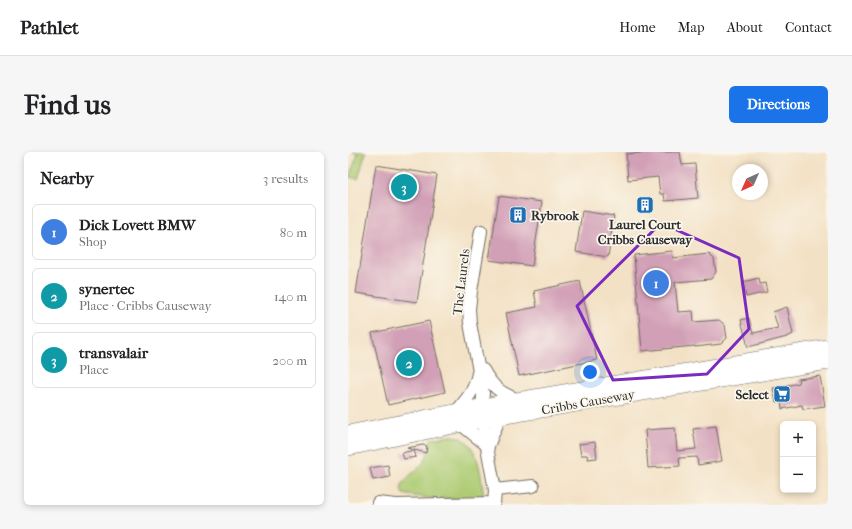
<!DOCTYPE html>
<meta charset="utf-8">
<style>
:root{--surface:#fff;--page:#f6f6f6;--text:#202124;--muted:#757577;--line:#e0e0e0;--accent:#1a73e8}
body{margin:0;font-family:"IM FELL French Canon",serif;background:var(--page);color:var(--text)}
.controls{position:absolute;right:12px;bottom:12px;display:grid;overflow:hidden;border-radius:6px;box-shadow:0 2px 6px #0003}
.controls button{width:36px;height:36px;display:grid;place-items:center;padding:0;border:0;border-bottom:1px solid var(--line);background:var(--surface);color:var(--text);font:20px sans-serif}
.compass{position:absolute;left:384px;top:12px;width:36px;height:36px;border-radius:50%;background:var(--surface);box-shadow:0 2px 6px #0003;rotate:225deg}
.you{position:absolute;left:242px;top:220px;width:14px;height:14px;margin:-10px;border:3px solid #fff;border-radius:50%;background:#1a73e8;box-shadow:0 0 0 6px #1a73e833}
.badge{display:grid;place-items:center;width:26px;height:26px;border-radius:50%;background:var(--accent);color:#fff;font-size:13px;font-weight:700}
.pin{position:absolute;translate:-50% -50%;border:2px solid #fff;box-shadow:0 1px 4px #0006}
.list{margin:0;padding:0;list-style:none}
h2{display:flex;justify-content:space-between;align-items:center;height:52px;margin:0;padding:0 16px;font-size:17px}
h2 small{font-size:13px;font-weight:400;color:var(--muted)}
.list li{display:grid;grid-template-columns:26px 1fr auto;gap:12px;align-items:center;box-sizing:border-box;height:56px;margin:0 8px 8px;padding:0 8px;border:1px solid var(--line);border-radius:6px}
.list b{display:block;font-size:15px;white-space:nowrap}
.list p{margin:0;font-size:13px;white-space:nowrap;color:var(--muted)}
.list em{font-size:13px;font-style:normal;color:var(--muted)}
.map{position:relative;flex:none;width:480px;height:353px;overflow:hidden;border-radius:6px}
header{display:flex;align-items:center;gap:24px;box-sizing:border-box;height:56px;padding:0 20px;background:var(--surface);border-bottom:1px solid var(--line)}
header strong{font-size:19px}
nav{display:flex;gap:22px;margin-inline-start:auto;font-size:14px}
.intro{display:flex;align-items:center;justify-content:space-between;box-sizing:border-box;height:96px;padding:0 24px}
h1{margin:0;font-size:28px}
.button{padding:10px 18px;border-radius:6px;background:var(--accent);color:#fff;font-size:14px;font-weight:700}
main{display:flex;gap:24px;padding:0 24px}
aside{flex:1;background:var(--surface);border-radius:6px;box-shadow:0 2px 6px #0003}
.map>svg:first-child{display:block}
.green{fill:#acca71;stroke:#6c7a4e}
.building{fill:#d19fb6}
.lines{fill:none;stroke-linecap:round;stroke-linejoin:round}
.minor-casing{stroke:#716b61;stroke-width:14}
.major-casing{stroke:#716b61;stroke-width:16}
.minor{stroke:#fff;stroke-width:12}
.major{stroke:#fff;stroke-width:15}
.marked{fill:none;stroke:#7b2cbf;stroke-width:3;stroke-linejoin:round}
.labels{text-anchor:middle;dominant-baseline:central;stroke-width:3.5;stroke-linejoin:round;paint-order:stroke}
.poi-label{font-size:13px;font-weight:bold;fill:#2b2b2b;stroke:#fbf7ec;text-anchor:start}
.street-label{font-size:13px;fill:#2b2b2b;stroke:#fbf7ec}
</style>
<header>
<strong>Pathlet</strong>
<nav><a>Home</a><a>Map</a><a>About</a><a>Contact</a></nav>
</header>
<div class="intro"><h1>Find us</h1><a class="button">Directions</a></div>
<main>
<aside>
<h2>Nearby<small>3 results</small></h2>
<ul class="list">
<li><span class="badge" style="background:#3f7fe0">1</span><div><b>Dick Lovett BMW</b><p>Shop</p></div><em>80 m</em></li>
<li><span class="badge" style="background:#0f9aa8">2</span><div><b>synertec</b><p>Place · Cribbs Causeway</p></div><em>140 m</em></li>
<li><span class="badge" style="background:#0f9aa8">3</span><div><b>transvalair</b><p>Place</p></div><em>200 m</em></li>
</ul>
</aside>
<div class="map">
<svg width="480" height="353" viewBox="0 0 480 353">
<rect width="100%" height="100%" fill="#fbf7ec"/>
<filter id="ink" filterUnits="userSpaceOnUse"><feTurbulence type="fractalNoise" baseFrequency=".025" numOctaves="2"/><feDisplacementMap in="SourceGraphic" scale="8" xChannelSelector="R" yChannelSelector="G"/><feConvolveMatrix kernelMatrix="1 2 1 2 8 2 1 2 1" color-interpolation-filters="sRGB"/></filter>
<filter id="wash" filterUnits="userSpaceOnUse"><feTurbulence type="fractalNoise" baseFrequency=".012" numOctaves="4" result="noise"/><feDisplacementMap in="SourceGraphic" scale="16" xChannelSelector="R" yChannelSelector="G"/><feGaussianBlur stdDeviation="0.9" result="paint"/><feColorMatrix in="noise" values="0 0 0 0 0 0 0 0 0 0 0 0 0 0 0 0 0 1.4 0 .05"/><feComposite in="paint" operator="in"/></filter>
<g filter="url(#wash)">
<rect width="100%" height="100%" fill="#f3e1c5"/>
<!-- green -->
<path class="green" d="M5 0H18L10 27 1 25 10 2Z
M103 284C132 284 133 326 136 346 109 347 82 348 55 342 47 330 69 320 75 311 80 305 81 294 83 287Z"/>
<g id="blocks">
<!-- building -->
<path class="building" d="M305 0H332L334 13 347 12 350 46 317 49 316 42H312L310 25 280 28 278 2Z
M28 13 89 23 69 150 8 141Z
M151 44 194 50 184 114 141 108Z
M234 59 266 64 260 105 228 100Z
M324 99 325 106 361 102 366 107 368 120 363 127 327 130 330 160 345 159 346 170 371 168 377 173 379 186 373 192 347 195V194L294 199 286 103Z
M411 126 412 132 417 131 419 140 398 145 395 130Z
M232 129 249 208 171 224 158 161 189 155 186 139Z
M439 155 445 182 439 185 400 195 393 168 401 166 405 181 430 176 425 160Z
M81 169 97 240 40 253 24 181Z
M472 224 477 254 455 257 454 253 434 257 433 249 428 250 425 236 451 231 450 227Z
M368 274 374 309 350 313 349 305 331 306 332 314 300 316 297 278 327 276 329 299 348 297 345 277Z
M247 290 249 306 240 307 239 303H233L231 292Z
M75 293 79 294 78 301 59 296Z
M66 298 68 305 56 307 54 301Z
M40 313 42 325 25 328 22 316Z"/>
</g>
</g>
<g filter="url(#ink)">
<use href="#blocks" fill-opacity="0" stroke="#716b61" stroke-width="1"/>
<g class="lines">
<defs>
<path id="minor" d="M133 79 123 139 121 157 122 171 135 241 134 268 147 338 146 353
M135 218C145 236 152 241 171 248
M108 260C119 247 127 238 130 221
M114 273 140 294
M140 294 152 265
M147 338 185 334
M30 351 48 353 146 351"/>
<path id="major" d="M0 281 146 252 480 195
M0 296 134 268 480 210"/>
</defs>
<!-- minor casing -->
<use href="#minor" class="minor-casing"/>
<!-- major casing -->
<use href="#major" class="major-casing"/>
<!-- minor -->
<use href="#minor" class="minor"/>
<!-- major -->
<use href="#major" class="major"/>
</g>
</g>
<!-- marked area -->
<path class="marked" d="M313 71 391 106 401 177 359 222 265 228 229 154Z"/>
<!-- icons -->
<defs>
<symbol id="building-square" viewBox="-11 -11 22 22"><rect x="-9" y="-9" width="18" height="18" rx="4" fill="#1f6fb2" stroke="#fbf7ec"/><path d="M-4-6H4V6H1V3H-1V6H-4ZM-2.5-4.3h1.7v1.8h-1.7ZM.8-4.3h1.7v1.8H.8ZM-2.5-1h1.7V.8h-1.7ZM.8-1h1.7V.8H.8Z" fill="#fff"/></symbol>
<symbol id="supermarket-square" viewBox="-11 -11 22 22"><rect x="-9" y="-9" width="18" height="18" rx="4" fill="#1f6fb2" stroke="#fbf7ec"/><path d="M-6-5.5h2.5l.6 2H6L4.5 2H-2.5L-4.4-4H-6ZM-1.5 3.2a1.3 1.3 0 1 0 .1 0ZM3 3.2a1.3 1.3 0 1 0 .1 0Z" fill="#fff"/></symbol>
</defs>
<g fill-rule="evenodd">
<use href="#building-square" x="287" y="43" width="20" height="20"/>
<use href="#building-square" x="160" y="53" width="20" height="20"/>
<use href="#supermarket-square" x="424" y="232" width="20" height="20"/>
</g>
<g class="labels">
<!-- poi labels -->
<g class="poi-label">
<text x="183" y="63">Rybrook</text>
<text x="297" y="72" text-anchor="middle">Laurel Court<tspan x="297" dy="15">Cribbs Causeway</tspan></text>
<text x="421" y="242" text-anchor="end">Select</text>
</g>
<!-- street labels -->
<g class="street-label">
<text transform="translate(113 130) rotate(-83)">The Laurels</text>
<text transform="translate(240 250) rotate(-10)">Cribbs Causeway</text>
</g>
</g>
</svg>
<div class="controls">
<button>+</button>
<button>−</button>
</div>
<svg class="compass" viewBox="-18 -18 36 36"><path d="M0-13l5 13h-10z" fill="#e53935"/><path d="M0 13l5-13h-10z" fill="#757577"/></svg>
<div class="you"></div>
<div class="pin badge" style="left:308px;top:131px;background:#3f7fe0">1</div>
<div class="pin badge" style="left:61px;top:211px;background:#0f9aa8">2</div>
<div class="pin badge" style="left:56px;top:35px;background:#0f9aa8">3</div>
</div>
</main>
